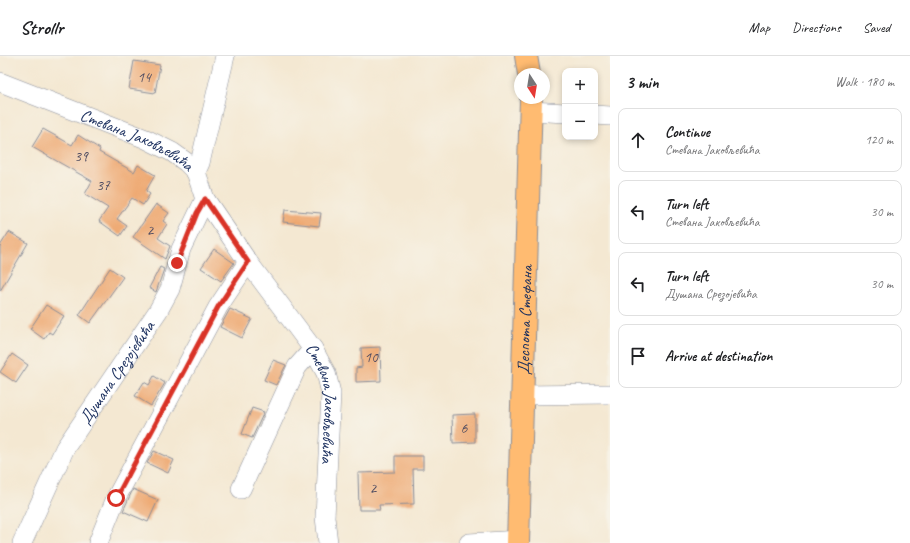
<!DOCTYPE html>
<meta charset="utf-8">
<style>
:root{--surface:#fff;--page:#f2f2f2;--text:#202124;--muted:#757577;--line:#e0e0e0}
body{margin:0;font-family:Caveat,sans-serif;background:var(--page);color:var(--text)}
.controls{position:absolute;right:12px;top:12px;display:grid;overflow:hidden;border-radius:8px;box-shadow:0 2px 6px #0003}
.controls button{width:36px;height:36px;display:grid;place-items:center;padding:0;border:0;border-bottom:1px solid var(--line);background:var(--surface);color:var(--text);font:20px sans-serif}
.compass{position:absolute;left:514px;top:12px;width:36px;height:36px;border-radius:50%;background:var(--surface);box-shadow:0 2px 6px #0003;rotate:168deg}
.stop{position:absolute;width:12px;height:12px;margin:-9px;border:3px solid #d93025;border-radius:50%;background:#fff}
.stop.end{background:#d93025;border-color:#fff;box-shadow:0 1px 4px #0008}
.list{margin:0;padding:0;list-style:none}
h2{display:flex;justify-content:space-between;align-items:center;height:52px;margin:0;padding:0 16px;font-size:17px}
h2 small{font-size:13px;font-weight:400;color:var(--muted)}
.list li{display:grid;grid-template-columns:26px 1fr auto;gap:12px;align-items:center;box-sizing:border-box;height:64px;margin:0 8px 8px;padding:0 8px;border:1px solid var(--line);border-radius:8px}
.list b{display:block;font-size:15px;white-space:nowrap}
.list p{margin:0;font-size:13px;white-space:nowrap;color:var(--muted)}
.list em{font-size:13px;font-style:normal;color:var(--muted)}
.icon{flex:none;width:22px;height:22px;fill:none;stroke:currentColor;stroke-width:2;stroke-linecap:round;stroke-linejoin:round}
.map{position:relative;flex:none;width:610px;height:487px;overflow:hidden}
header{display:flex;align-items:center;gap:24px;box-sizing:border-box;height:56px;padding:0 20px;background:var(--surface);border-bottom:1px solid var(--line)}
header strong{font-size:19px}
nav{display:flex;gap:22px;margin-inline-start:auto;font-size:14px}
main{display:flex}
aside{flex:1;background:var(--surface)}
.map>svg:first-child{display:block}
.building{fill:#eea770}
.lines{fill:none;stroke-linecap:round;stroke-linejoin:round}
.minor-casing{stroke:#888c98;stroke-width:20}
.major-casing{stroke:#888c98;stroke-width:24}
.minor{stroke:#fff;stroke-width:19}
.major{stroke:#ffbb71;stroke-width:22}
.route{stroke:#d93025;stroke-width:5}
.labels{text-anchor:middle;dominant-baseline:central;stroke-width:3.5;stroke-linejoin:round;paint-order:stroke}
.number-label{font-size:15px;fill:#504d62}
.street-label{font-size:17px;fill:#1b2f5e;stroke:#f7f3e8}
</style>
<header>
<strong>Strollr</strong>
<nav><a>Map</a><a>Directions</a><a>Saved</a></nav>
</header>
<main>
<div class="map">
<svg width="610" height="487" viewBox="0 0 610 487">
<rect width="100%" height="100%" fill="#f7f3e8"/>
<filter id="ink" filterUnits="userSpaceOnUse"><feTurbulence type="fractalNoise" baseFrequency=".025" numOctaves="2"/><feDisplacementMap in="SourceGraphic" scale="8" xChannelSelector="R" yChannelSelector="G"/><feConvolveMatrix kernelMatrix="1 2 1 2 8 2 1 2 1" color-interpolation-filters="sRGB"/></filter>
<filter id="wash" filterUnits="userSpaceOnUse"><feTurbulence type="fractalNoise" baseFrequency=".012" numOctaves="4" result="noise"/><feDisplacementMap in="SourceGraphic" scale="16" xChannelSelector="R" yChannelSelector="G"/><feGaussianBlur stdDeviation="0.9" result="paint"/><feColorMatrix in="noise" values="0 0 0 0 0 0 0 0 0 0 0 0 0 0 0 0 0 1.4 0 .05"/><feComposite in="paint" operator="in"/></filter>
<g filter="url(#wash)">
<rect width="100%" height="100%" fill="#f4e8d2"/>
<g id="blocks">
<!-- building -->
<path class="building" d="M134 5 160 9 155 37 129 33Z
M43 73 72 89 78 79 100 93 99 96 134 116 138 109 155 119 146 135 150 138 143 149 132 142 117 163 127 170 120 180 99 165 108 152 85 138 92 125 32 91Z
M156 148 169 157 163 165 167 168 158 182 170 190 165 203 133 181Z
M285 154 321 157 319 170 283 166Z
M9 176 28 187 0 235V190Z
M214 193 234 207 221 225 201 212Z
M160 211 164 213 156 236 149 232Z
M110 212 123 221 90 267 79 259Z
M46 249 64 260 52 278 49 276 44 283 30 273Z
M230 253 252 263 242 282 220 271Z
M380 291 381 325 356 326V312L362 311 361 292Z
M12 298 28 309 16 327 0 316Z
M273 304 286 309 276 329 264 324Z
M154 320 165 327 151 350 135 340 144 326 149 329Z
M252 352 264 356 252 382 242 378Z
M475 358V386L453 387 452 359Z
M154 395 174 404 168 417 147 407Z
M395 400H423V413H413L414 448 379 449 380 454H359L358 417 395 416Z
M133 433 158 444 148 466 123 455Z"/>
</g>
</g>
<g filter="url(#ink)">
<use href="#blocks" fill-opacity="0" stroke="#888c98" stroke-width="1"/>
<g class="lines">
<defs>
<g id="minor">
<path id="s1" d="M0 26 146 83 172 96 186 106 196 116 205 143 248 206 313 293 326 317 331 337 325 461 328 487"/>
<path d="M532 55 565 57"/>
<path d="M595 59 610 60"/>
<path d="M196 116 200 107 225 0"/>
<path d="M523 339 610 338"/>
<path d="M241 433 297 311 313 293"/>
<path id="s2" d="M22 487 65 392 158 255 170 233 181 193 205 143"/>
<path d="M98 487 116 442 186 311 218 251 248 206"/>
<path d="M469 487 518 484"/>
</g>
<g id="major">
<path d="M526 0 529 18"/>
<path id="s3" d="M518 487 531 42"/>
</g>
</defs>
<!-- minor casing -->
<use href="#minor" class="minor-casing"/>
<!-- major casing -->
<use href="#major" class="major-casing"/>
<!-- minor -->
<use href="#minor" class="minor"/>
<!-- major -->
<use href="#major" class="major"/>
</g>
</g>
<g class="lines" filter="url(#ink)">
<!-- route -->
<path class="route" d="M116 442 218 251 248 206 205 143 197 157 177 207"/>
</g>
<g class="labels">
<!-- number labels -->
<g class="number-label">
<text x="144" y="21">14</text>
<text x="81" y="100">39</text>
<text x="103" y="129">37</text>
<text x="150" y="174">2</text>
<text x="371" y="301">10</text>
<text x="464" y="372">6</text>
<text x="373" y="432">2</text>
</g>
<!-- street labels -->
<g class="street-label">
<text stroke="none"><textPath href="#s1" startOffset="149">Стевана Јаковљевића</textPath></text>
<text stroke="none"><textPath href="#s3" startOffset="223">Деспота Стефана</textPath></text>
<text stroke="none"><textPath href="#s2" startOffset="196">Душана Срезојевића</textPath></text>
<text stroke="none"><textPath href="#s1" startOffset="487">Стевана Јаковљевића</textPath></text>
</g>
</g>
</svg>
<div class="controls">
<button>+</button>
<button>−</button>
</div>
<svg class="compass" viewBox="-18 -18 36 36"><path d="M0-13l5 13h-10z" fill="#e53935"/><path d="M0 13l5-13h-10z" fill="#757577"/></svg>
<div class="stop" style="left:116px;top:442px"></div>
<div class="stop end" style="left:177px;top:207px"></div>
</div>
<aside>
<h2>3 min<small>Walk · 180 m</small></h2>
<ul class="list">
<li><svg class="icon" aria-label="ahead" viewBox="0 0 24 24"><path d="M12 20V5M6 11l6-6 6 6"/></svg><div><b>Continue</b><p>Стевана Јаковљевића</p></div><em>120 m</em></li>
<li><svg class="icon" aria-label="left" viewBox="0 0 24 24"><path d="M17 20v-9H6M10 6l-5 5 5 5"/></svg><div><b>Turn left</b><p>Стевана Јаковљевића</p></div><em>30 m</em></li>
<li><svg class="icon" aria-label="left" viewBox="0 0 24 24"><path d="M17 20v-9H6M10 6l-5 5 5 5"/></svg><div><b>Turn left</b><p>Душана Срезојевића</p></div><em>30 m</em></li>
<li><svg class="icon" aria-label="arrive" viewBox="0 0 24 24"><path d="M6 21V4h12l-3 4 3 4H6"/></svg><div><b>Arrive at destination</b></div></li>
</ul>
</aside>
</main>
